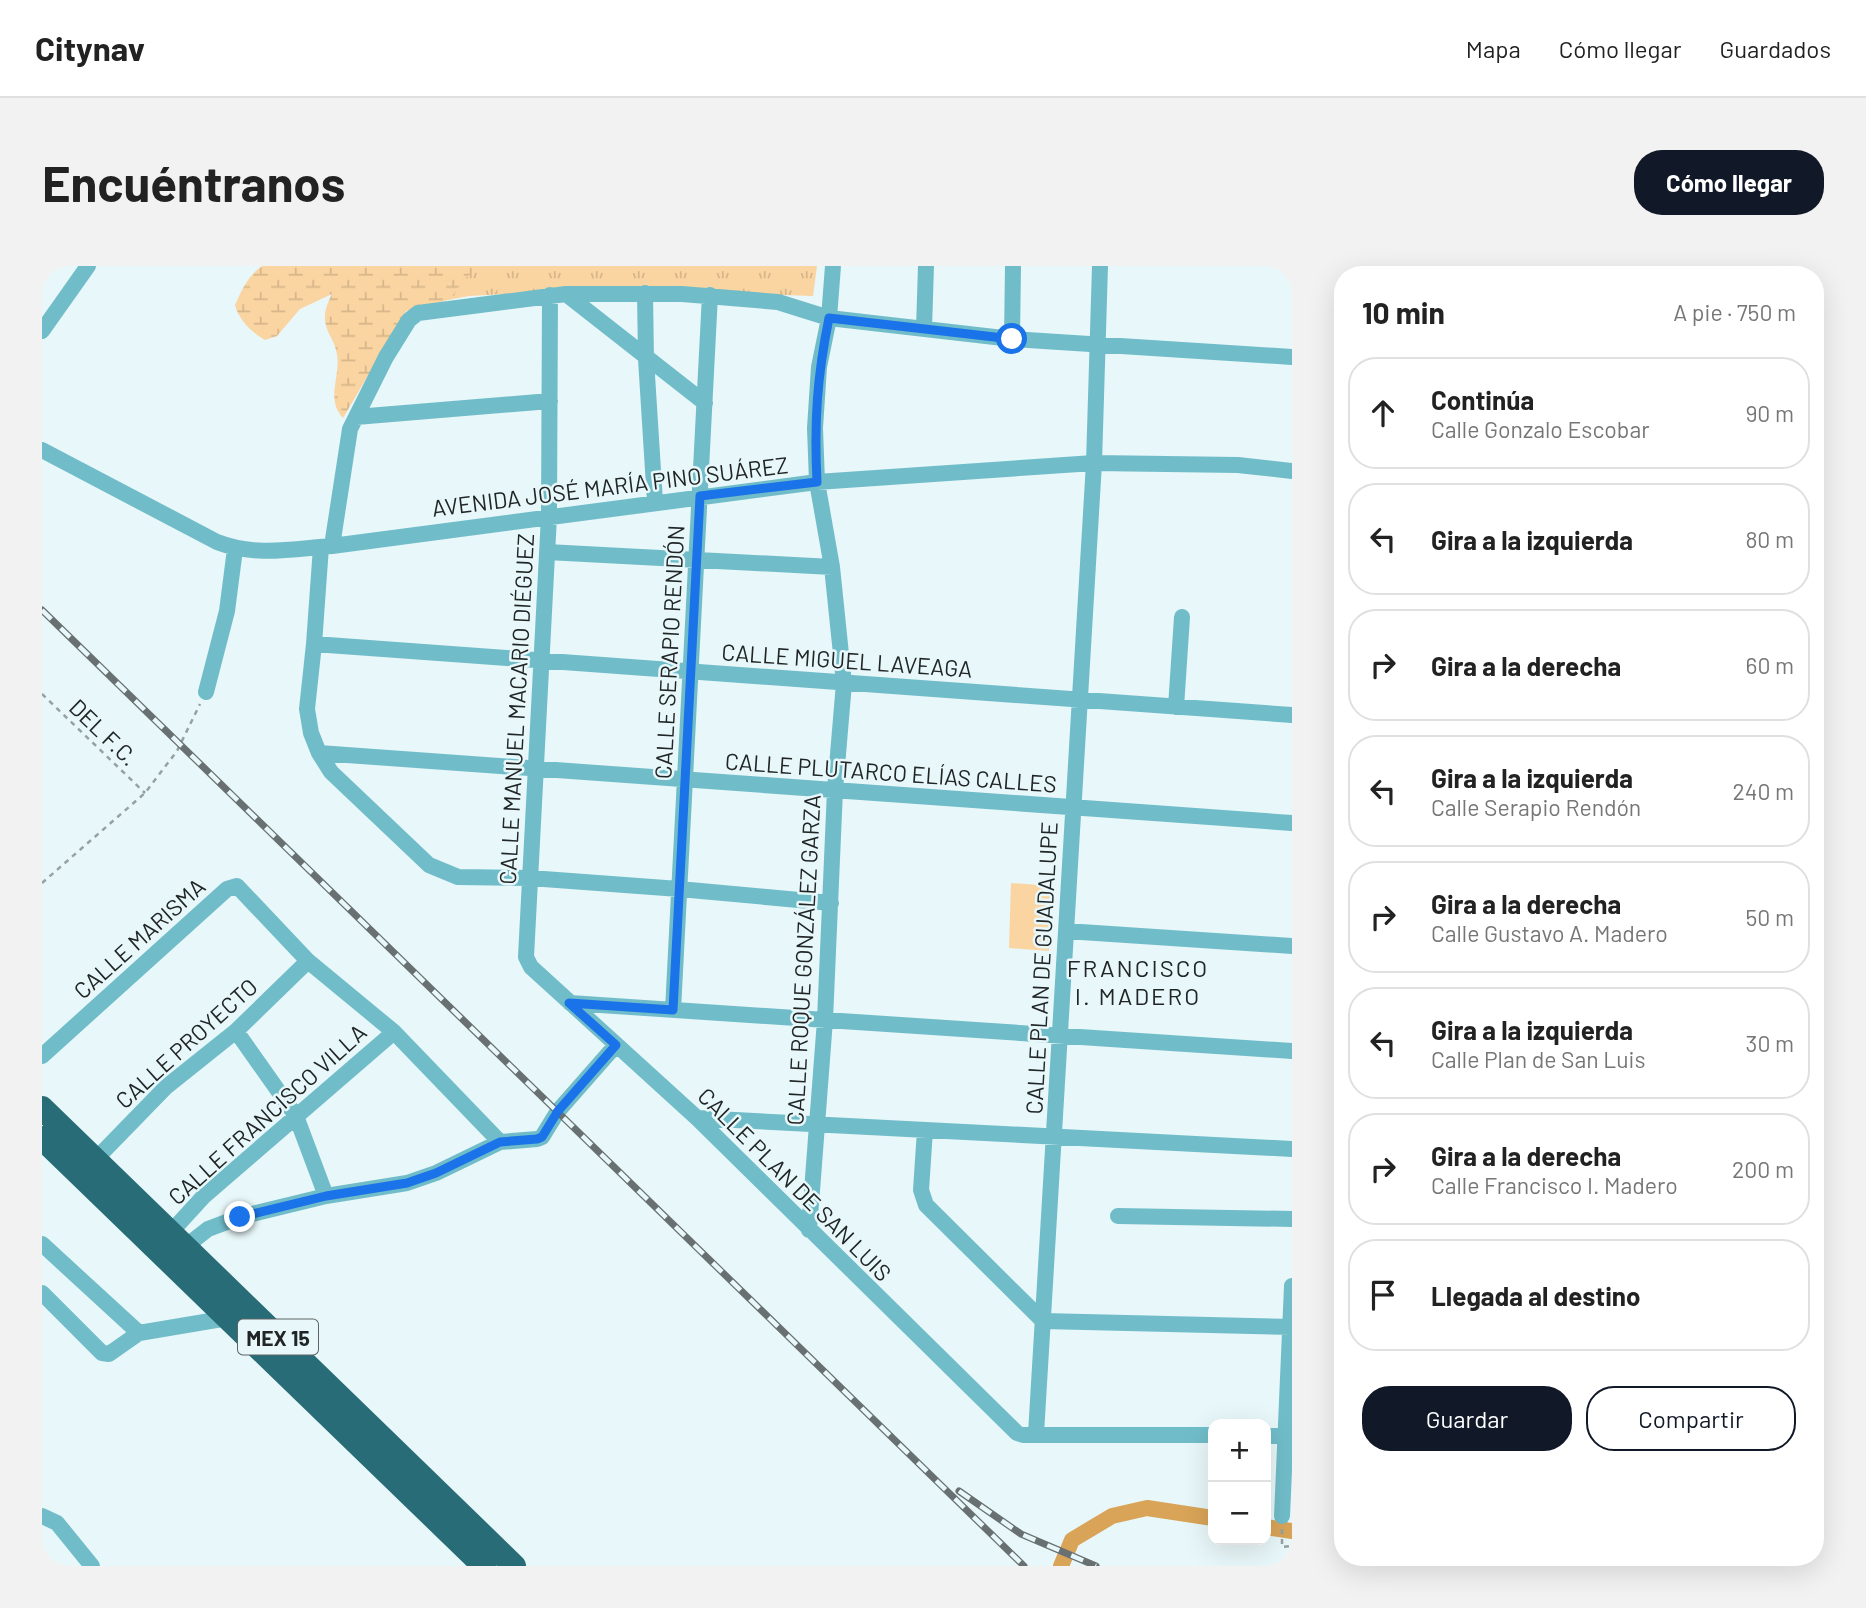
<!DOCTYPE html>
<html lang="es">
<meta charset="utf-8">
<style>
:root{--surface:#fff;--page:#f2f2f2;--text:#222;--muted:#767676;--line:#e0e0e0;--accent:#111827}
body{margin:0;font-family:Barlow,sans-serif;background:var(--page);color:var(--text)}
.controls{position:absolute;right:21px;bottom:21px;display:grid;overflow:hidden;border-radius:14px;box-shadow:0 7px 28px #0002}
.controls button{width:63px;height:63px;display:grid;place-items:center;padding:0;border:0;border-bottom:2px solid var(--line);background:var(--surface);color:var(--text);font:35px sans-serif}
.stop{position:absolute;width:21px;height:21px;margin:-16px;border:5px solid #1a73e8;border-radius:50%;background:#fff}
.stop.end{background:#1a73e8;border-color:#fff;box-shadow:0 2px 7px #0008}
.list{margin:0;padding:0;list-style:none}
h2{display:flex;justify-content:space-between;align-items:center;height:91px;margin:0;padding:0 28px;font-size:30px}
h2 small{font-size:23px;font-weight:400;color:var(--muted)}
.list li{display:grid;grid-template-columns:46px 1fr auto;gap:21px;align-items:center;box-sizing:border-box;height:112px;margin:0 14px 14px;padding:0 14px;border:2px solid var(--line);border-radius:28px}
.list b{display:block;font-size:26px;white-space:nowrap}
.list p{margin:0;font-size:23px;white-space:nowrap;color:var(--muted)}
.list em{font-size:23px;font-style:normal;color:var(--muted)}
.actions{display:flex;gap:14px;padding:21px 28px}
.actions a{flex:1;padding:16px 0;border:2px solid var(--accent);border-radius:28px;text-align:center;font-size:24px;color:var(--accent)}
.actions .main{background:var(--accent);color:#fff}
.icon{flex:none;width:38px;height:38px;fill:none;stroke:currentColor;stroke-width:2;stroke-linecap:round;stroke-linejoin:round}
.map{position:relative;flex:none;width:1250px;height:1300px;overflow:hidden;border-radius:28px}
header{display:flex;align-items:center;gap:42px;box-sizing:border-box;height:98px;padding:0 35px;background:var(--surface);border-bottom:2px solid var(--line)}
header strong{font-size:33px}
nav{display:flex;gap:38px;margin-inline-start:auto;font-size:24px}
.intro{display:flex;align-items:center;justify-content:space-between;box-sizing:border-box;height:168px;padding:0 42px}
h1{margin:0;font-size:49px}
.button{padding:18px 32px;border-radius:28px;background:var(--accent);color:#fff;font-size:24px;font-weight:700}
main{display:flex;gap:42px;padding:0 42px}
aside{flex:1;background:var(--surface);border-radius:28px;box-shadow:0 7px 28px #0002}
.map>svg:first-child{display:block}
.grass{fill:url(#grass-tufts)}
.wetland{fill:url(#wetland-marsh)}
.garden{fill:#fad4a1}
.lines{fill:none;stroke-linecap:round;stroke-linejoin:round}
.canal{stroke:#d9a458;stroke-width:16}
.path{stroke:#96a1a2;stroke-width:2.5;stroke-dasharray:5 5;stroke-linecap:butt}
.minor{stroke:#70bdc9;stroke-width:16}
.highway{stroke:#276c76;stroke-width:24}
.rail-casing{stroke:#687072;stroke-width:7}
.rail{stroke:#e8f7f9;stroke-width:4.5;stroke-dasharray:13;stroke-linecap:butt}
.route{stroke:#1a73e8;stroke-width:9}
.labels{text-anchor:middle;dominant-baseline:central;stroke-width:5;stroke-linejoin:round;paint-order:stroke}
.shield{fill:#e8f7f9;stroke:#5c6465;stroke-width:2}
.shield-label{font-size:21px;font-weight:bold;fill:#202526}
.street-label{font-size:23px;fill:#202526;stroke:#e8f7f9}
.neighbourhood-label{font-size:24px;letter-spacing:2px;fill:#202526;stroke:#e8f7f9}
</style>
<header>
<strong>Citynav</strong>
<nav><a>Mapa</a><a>Cómo llegar</a><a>Guardados</a></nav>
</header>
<div class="intro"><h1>Encuéntranos</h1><a class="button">Cómo llegar</a></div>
<main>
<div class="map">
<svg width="1250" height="1300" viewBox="0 0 1250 1300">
<defs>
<pattern id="grass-tufts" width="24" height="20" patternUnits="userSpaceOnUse" patternTransform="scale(1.75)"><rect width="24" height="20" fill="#fad4a1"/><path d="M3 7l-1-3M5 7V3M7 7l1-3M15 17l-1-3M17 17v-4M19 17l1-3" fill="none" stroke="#d6b68a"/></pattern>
<pattern id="wetland-marsh" width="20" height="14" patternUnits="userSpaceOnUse" patternTransform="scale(1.75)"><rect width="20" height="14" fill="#fad4a1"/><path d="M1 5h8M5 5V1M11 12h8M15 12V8" fill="none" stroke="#d6b68a"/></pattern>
</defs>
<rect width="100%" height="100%" fill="#e8f7f9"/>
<!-- grass -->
<path class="grass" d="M321 0H775L771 30 559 23 427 30 336 47Z"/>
<!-- wetland -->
<path class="wetland" d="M220 0H440L422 13 412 28 403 35 364 45 301 152C282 131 301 109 294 84 292 74 284 66 283 54 282 45 286 36 290 28L258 43 235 70 223 74C209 66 197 54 193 39 200 23 206 10 220 0Z"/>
<!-- garden -->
<path class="garden" d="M969 617 1010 620 1007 685 967 682Z"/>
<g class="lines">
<!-- canal -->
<path class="canal" d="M1224 1261 1250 1265
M1019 1300 1030 1274 1070 1250 1105 1242 1171 1252"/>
<!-- path -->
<path class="path" d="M0 428 103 527
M0 617 103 527 135 485 158 438
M1240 1263V1281L1250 1280"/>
<!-- minor -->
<path class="minor" d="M603 27 604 93 613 236
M524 28 663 137
M508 29 507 250 484 691 489 701 655 852 975 1167 981 1169H1171
M882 63 884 0
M0 65 46 0
M970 73 971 0
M314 151 508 135
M0 184 175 276C214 291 250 283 290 280L775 216 1052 197 1196 199 1250 205
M290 280 308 163 344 91 367 54 376 47 524 28H640L736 36 787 52 970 73 1250 91
M279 281 272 378 265 443 269 467 277 487 289 506 387 599 416 611 488 612 637 623 789 637
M505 286 790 301
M272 378 1250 449
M164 426 185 345 193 283
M1134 441 1140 351
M277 487 1250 557
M1024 665 1250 680
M528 737 1250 785
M631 744 668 29
M194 765 254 850 284 930
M0 790 185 623 195 620 266 695 352 766 458 876
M655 852 1250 883
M883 864 879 924 884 939 1001 1055 1250 1061
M53 894 124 821 194 765 266 695
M1076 950 1250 953
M767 964 783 754 793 524 802 417 790 301 775 216 773 162 777 101 787 52 791 0
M129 966 161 931 352 766
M0 978 97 1067
M143 981 166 963 198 951 284 930 365 917 394 907 458 876 495 873 500 871 516 845 574 779
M0 1027 60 1087 67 1088 97 1067 186 1052
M994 1168 1052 197 1058 0
M1224 1170H1250
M0 1250 15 1257 50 1300
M1240 1250 1250 1020"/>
<!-- highway -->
<path class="highway" d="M0 842 472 1300
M0 872 442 1300"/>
<defs>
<path id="rail" d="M0 344 982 1300
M917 1225 979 1268 1054 1300"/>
</defs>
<!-- rail casing -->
<use href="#rail" class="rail-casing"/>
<!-- rail -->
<use href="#rail" class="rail"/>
</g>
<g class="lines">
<!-- route -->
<path class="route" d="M198 951 284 930 365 917 394 907 458 876 495 873 500 871 516 845 574 779 527 737 631 744 658 230 775 216C772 156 775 111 787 52L970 73"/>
</g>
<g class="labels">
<!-- shield labels -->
<rect class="shield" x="196" y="1053.5" width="80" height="35" rx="5"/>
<g class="shield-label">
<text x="236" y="1071">MEX 15</text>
</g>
<!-- street labels -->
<g class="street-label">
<text transform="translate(568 220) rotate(-7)">AVENIDA JOSÉ MARÍA PINO SUÁREZ</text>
<text transform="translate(627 386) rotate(-87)">CALLE SERAPIO RENDÓN</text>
<text transform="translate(805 394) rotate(4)">CALLE MIGUEL LAVEAGA</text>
<text transform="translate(474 443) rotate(-87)">CALLE MANUEL MACARIO DIÉGUEZ</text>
<text transform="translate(62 466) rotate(44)">DEL F.C.</text>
<text transform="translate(849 506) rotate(4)">CALLE PLUTARCO ELÍAS CALLES</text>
<text transform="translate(97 672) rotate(-42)">CALLE MARISMA</text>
<text transform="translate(761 694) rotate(-87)">CALLE ROQUE GONZÁLEZ GARZA</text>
<text transform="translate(999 702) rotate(-87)">CALLE PLAN DE GUADALUPE</text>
<text transform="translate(144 777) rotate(-42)">CALLE PROYECTO</text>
<text transform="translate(225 848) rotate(-42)">CALLE FRANCISCO VILLA</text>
<text transform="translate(753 918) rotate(45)">CALLE PLAN DE SAN LUIS</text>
</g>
<!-- neighbourhood labels -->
<g class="neighbourhood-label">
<text x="1096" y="701">FRANCISCO<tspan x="1096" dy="28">I. MADERO</tspan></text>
</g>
</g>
</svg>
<div class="controls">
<button>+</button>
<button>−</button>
</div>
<div class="stop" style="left:970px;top:73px"></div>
<div class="stop end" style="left:198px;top:951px"></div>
</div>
<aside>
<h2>10 min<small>A pie · 750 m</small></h2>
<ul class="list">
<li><svg class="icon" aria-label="ahead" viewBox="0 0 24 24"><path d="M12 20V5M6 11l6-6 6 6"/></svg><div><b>Continúa</b><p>Calle Gonzalo Escobar</p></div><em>90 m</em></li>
<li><svg class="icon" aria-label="left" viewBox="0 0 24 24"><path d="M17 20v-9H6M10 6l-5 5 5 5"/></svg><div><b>Gira a la izquierda</b></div><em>80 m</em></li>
<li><svg class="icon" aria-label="right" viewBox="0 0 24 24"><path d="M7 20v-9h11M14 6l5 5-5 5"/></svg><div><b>Gira a la derecha</b></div><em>60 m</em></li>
<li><svg class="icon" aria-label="left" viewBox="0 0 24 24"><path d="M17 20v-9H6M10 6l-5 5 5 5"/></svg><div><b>Gira a la izquierda</b><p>Calle Serapio Rendón</p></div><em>240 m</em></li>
<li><svg class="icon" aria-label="right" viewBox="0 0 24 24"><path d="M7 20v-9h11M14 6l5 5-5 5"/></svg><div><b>Gira a la derecha</b><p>Calle Gustavo A. Madero</p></div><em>50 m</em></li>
<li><svg class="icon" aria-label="left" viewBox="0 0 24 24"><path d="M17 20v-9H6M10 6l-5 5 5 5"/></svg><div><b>Gira a la izquierda</b><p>Calle Plan de San Luis</p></div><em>30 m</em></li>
<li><svg class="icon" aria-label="right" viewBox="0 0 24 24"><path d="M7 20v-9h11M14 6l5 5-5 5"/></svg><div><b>Gira a la derecha</b><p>Calle Francisco I. Madero</p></div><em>200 m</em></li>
<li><svg class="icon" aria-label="arrive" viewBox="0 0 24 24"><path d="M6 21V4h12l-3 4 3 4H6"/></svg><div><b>Llegada al destino</b></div></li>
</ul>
<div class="actions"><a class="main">Guardar</a><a>Compartir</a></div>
</aside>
</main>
